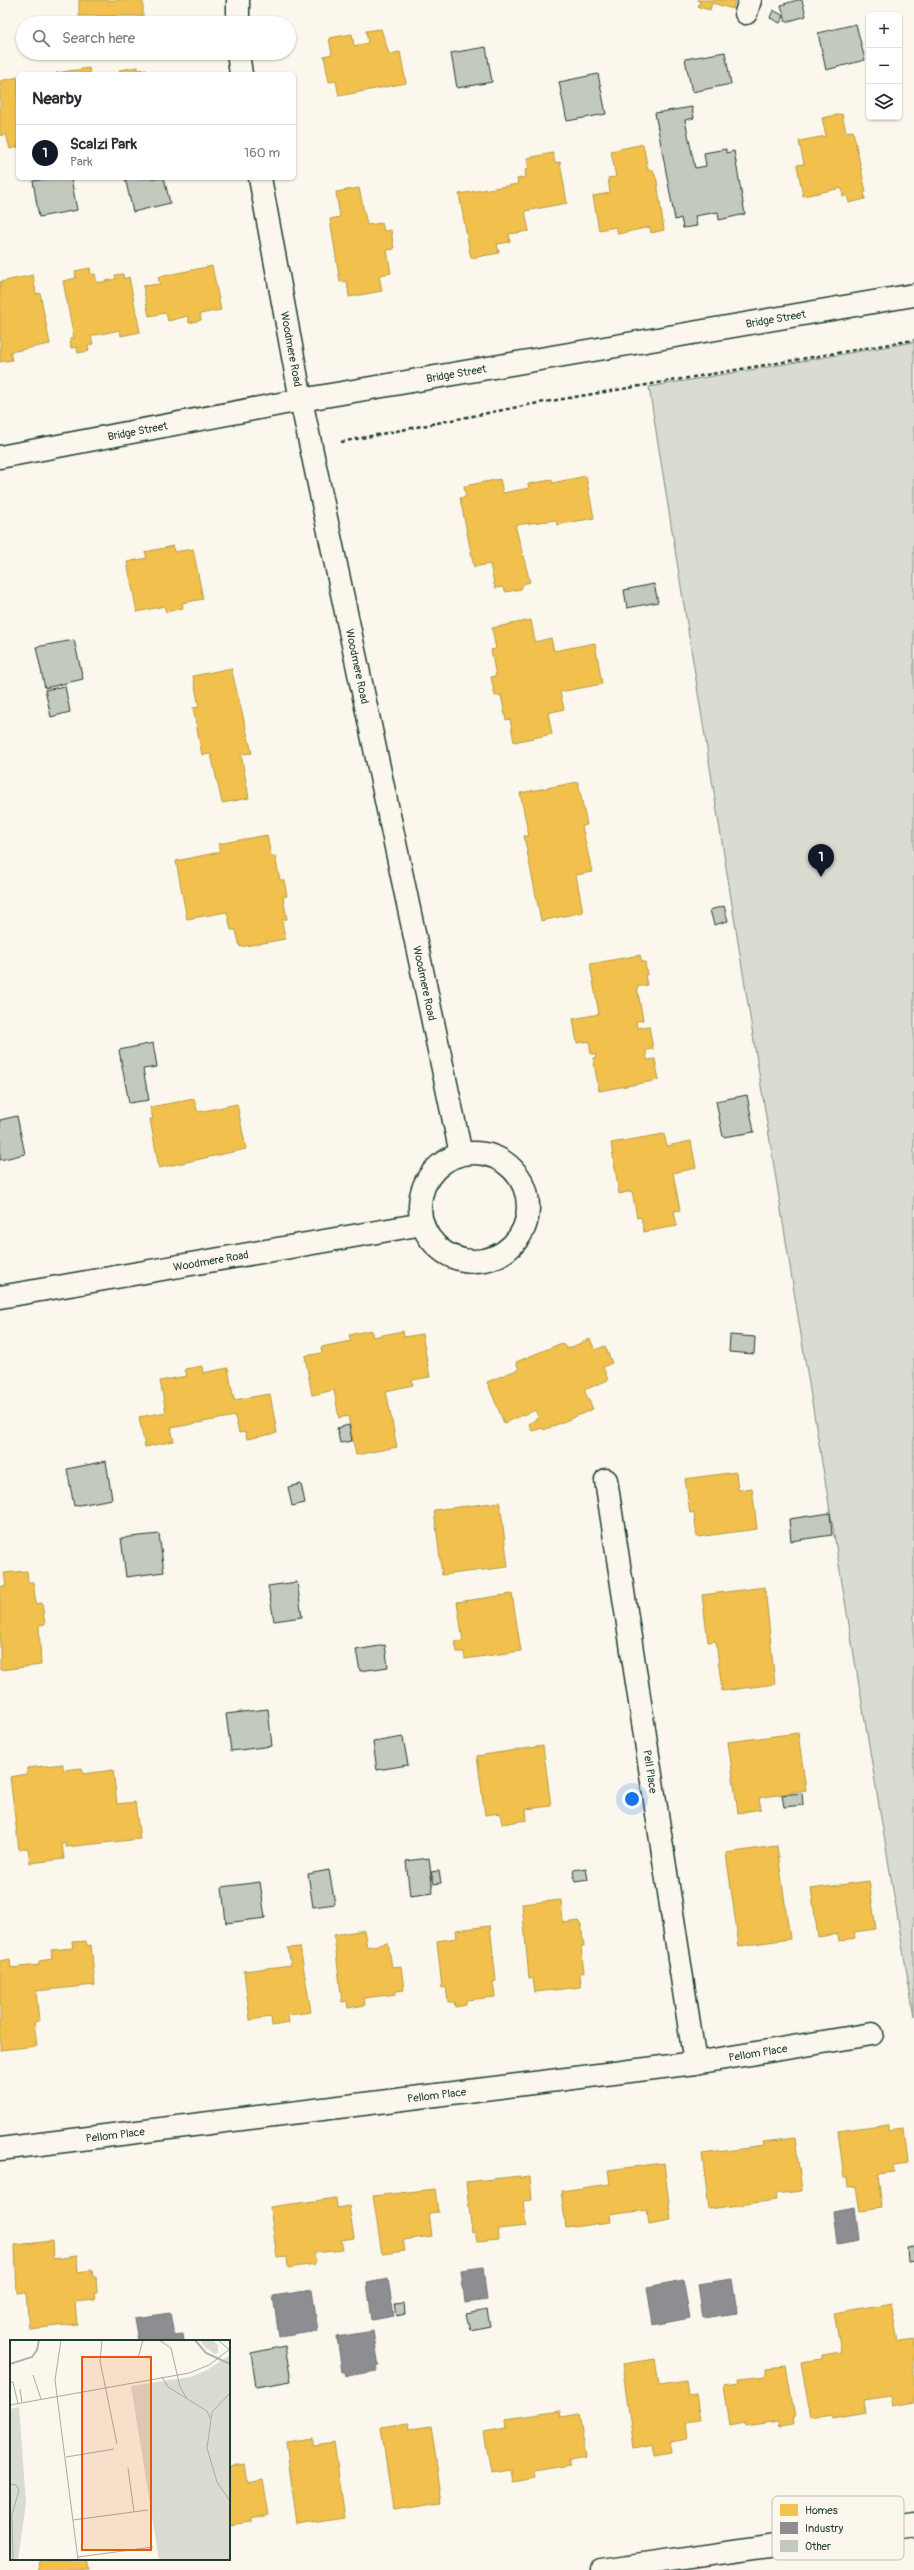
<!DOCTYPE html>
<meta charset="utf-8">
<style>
:root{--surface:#fff;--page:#f7f7f7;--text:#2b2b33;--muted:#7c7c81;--line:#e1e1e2;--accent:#111827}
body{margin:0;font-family:Pangolin,sans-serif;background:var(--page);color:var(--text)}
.controls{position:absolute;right:12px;top:12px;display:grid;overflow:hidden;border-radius:6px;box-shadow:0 1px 3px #0004}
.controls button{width:36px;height:36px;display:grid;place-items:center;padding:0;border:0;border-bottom:1px solid var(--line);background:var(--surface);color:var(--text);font:20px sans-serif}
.you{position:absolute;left:632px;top:1799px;width:14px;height:14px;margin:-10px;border:3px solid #fff;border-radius:50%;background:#1a73e8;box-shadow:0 0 0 6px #1a73e833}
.badge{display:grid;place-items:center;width:26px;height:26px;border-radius:50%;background:var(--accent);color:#fff;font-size:13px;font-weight:700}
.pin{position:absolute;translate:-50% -33px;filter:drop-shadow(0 1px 2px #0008)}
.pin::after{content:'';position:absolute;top:21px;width:14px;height:12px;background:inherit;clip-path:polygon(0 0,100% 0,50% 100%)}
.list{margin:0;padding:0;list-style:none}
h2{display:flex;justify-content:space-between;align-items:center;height:52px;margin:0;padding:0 16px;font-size:17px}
h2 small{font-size:13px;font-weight:400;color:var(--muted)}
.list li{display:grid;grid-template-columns:26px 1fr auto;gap:12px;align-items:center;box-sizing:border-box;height:56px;padding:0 16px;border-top:1px solid var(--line)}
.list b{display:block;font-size:15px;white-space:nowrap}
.list p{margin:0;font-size:13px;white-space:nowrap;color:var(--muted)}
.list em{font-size:13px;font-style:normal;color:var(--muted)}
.icon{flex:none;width:22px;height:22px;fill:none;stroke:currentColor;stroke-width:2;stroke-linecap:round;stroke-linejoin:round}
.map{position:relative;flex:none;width:914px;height:2570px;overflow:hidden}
.search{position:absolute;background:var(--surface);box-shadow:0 1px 3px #0004;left:16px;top:16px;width:280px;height:44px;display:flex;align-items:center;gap:10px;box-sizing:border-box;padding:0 14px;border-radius:22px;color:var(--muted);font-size:15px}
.panel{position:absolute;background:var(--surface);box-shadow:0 1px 3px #0004;left:16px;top:72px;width:280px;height:108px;border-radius:6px}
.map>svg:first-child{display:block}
.green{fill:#dbdcd1;stroke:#7d8c82}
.homes{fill:#f2c14e;stroke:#b39946}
.industry{fill:#8d8d92;stroke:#6c7576}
.building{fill:#c4c9be;stroke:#1f3d34}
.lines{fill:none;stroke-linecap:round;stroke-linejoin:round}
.minor-casing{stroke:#1f3d34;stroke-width:25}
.major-casing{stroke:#1f3d34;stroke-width:25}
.path{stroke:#1f3d34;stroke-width:2.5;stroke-dasharray:4 3;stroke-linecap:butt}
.minor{stroke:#fbf7ec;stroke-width:22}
.major{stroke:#fbf7ec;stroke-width:22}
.labels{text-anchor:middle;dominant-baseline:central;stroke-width:4;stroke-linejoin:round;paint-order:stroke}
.street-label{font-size:11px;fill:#1f3d34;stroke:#fbf7ec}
.inset-river{fill:none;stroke:#adb4aa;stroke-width:2}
.inset-road{fill:none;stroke:#a3ada2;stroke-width:1}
.view{fill:#e8590c;fill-opacity:0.15;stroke:#e8590c;stroke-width:2}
.inset-edge{fill:none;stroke:#1f3d34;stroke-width:2}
.key{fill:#fbf7ec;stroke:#b9bfb5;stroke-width:1}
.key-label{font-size:11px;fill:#1f3d34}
</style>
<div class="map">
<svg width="914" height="2570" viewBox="0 0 914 2570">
<rect width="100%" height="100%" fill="#fbf7ec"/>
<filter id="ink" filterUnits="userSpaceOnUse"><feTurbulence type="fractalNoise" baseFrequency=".025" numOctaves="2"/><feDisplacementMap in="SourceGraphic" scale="8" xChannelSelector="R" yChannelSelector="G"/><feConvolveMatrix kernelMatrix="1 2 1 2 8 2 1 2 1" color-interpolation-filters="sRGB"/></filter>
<g filter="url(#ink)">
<!-- green -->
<path class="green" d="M914 342V2016L806 1366 649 387Z"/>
<!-- homes -->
<path class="homes" d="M79 0H143V16H79Z
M697 0H735L733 9 712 3 710 10 698 7 700 1Z
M381 29 389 54 400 52 406 83 339 96 336 81 329 82 324 56 332 54 329 38 352 34 354 46 368 43 366 31Z
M138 67V70L146 69 147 74H120L119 70Z
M89 68 90 74 56 73Z
M18 77V147L10 149 6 134 0 136V81Z
M842 114 846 132 853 131 866 192H864L865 199 849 203 847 195 843 197 842 188 803 196 797 165 804 164 799 141 826 136 822 118Z
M643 144 648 170H653L657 181 664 230 651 233 650 227 618 234 616 227 599 230 593 196 610 193 608 178 616 177 611 151Z
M553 153 555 163 560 162 567 203 525 211 529 231 509 234 510 242 497 244 499 253 471 258 459 194 518 184 517 179 526 177 525 170 529 169 527 158Z
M359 188 367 225 382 223 384 231 391 230 394 249 387 250 391 273 379 275 382 291 349 297 347 281 340 282 330 219 340 217 336 192Z
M212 266 221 310 200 314 201 320 189 323 188 316 168 321 166 313 149 316 143 286 160 284 158 277Z
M90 268 91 275 95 274 97 283 116 279 115 275 123 274 124 279 129 277 140 332 121 336 120 330 91 336 93 344 88 345 89 351 78 353 77 347 71 348 70 338H74L63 281 76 278 75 271Z
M33 275 36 294 40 293 50 344 10 352 12 360 0 362V282Z
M586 476 594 518 557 525 556 520 515 525 530 582 523 584 521 589 506 592 502 587 495 588 490 564 474 567 460 498 466 497 464 486 500 479 503 493 529 488 528 484 552 480V483Z
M173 546 174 552 193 549 203 599 182 603 183 608 166 612 164 606 137 612 127 562 147 558 145 552Z
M531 620 535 642 551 638 554 651 595 643 602 684 560 692 564 709 548 713 552 734 514 742 510 719 506 720 501 695 495 696 491 677 496 676 491 650 496 649 492 628Z
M231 668 252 753 241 754 249 798 222 803 211 754 202 755 193 708 199 707 193 676Z
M578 782 587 825 582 826 592 872 576 875 583 912 541 921 524 836H529L520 793Z
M267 835 271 857 275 856 280 880H284L287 896 283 897 287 919 282 920 285 939 240 947 236 930H231L227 912 187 919 176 861 220 852 218 844Z
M640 955 642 962H645L647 975H645L647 985 637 987 643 1020 636 1021 637 1028 649 1026 653 1049 646 1050 647 1060 655 1059 659 1080 599 1091 593 1058 596 1057 595 1054H591L589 1041 577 1043 573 1019 599 1014 590 964Z
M194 1099 197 1110 199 1112 237 1104 246 1149 159 1168 150 1119H153L150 1107Z
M664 1134 667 1146 691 1141 696 1168 673 1173 680 1210 674 1211 677 1226 644 1232 641 1217 637 1218 632 1191 619 1194 611 1143Z
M371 1330 373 1337 403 1331 404 1337 422 1334 430 1377 412 1380 413 1385 386 1391 397 1447 356 1455 348 1416 339 1418 334 1390 312 1395 305 1356 322 1353 321 1347 351 1341 349 1335Z
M590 1339 595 1350 605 1346 612 1363 603 1367 608 1380 584 1390 593 1409 544 1430 543 1428 532 1431 529 1424 539 1417 536 1410 504 1423 487 1382 519 1369 516 1362 562 1343 567 1349Z
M202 1366 203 1373 228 1368 234 1400 270 1394 277 1433 247 1439 245 1432 239 1433 235 1416 171 1428 174 1441 145 1447 139 1417 166 1412 160 1381 187 1376 185 1369Z
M736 1472 738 1490 752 1488 757 1529 697 1537 694 1512 690 1513 685 1479Z
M500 1502 508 1567 442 1575 434 1510Z
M27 1571 28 1582H33L36 1604 42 1603 45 1624 39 1625 41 1665 0 1670V1587L6 1586 4 1573Z
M765 1587 775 1684 722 1691 716 1641 708 1642 702 1595Z
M512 1594 521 1651 465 1659 464 1652H457L455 1642 463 1641 457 1602Z
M798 1733 806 1790 759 1798 761 1809 738 1813 728 1742Z
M543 1746 551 1806 526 1809 527 1820 502 1824 500 1813 485 1815 477 1756Z
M63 1764V1770L82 1768 83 1774 113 1770 117 1804 135 1802 140 1839 66 1847V1843L62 1844 64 1859 30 1863 28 1848 19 1850 10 1777 27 1774V1768Z
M777 1846 790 1939 739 1946 726 1853Z
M869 1881 876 1929 854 1932 855 1938 839 1941 838 1934 818 1937 811 1889Z
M561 1900 563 1923 578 1921 581 1924 584 1947H581L584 1972 580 1973 581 1987 535 1992 533 1978H529L522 1904Z
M490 1926 496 1981 493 1982 495 1997 466 2000V2005L455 2007 454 2002H448L446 1987 442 1988 437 1941 457 1938 456 1930Z
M364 1930 367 1947 388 1943 392 1967 401 1966 404 1990 396 1991V1994L364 1998 365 2005 348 2008 347 2001 342 2002 334 1935Z
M86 1941 87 1946 91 1945 95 1985 36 1991 39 2021 34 2022 37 2046 0 2050V1961L10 1959 11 1968 39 1965V1961L52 1959 51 1950 73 1948 72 1942Z
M300 1947 311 2012 288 2015 289 2023 272 2026 271 2017 250 2020 244 1971 291 1965 288 1948Z
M888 2124V2130L904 2128 908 2163 894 2165 895 2172 878 2174 882 2208 860 2211 856 2187 848 2188 847 2178H844L838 2131Z
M795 2138 802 2191 775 2194 776 2200 709 2209 702 2154 764 2146 763 2142Z
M664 2163 671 2220 649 2224 647 2210 609 2215 610 2222 566 2228 561 2191 610 2184 608 2170Z
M520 2176V2178L530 2177 532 2200 523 2201 526 2226 498 2229 499 2240 477 2242 475 2232 472 2233 466 2182Z
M435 2189 438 2212 429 2213 432 2236 403 2240 405 2251 382 2254 373 2196Z
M336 2198 337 2208 349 2206 354 2238 341 2240 343 2250 314 2253 315 2264 288 2268 287 2257 277 2258 270 2207Z
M52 2241 53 2259 77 2256 78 2272 92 2270 93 2277H96L97 2293H94L95 2300 75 2302 77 2324 29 2329 26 2292 17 2293 15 2245Z
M891 2303 898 2342 914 2340V2402L893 2406 891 2396 864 2400 866 2414 833 2420 832 2416 811 2420 801 2362 822 2359V2355L841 2352 834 2313Z
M655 2359 659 2385 686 2381 688 2395 696 2394 700 2421 686 2423 688 2439 670 2442 672 2452 655 2455 653 2444 634 2448 622 2364Z
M786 2366 795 2418H793L794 2424 780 2426 779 2421 745 2426V2423L730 2426 724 2385 739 2383 738 2379 766 2376V2368Z
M561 2411 562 2417 579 2414 586 2457 569 2460 570 2465 534 2471 535 2478 514 2482 512 2470 491 2473 484 2432 506 2428 505 2419Z
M409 2423 410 2429 431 2426 442 2503 393 2510 381 2427Z
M313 2438V2445L334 2442 345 2518 297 2525 286 2442Z
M245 2465 248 2483 263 2480 269 2515 249 2519V2522L229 2525V2467Z
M40 2559H86L88 2570H41Z"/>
<!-- industry -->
<path class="industry" d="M855 2207 859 2240 837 2244 833 2211Z
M483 2267 487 2300 465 2303 461 2270Z
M388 2279 394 2316 372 2320 367 2283Z
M732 2279 737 2313 703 2318 698 2284Z
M683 2280 690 2318 653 2325 647 2287Z
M312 2290 318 2331 279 2337 273 2296Z
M170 2313 174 2335 183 2334 184 2341H138L134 2318Z
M373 2331 379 2366H376L377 2371 346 2376 345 2372H342L337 2337Z"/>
<!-- building -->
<path class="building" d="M797 0H802L806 16 786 22 781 5Z
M773 10 784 16 780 23 770 18Z
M856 24 865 60 826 70 818 33Z
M486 47 492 82 457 88 451 53Z
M725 52 731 84 692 92 685 59Z
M598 74 606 114 567 121 559 82Z
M692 107 694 118 685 120 695 168 706 166 704 153 726 149V153L734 151 745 214 719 220 718 212 695 216 697 226 683 228 681 218 675 220 655 113Z
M51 178H71L77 210 39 217 33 181Z
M125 178H164L170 203 133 212Z
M654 584 658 602 627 608 624 590Z
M74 640 83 679 45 688 36 647Z
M65 686 70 712 51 717 45 690Z
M724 906 728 921 714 925 710 910Z
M153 1043 157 1067 143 1069 149 1100 129 1103 119 1050Z
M747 1095 754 1132 723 1137 716 1101Z
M17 1116 25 1154 0 1160V1120Z
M730 1335 755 1337 754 1354 729 1352Z
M349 1425 352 1441 340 1443 337 1428Z
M106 1461 112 1499 74 1506 67 1469Z
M301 1484 305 1503 292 1506 288 1487Z
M830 1513 832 1535 791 1541 789 1519Z
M159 1534 164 1572 126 1577 121 1538Z
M297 1582 302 1617 274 1621 268 1586Z
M385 1645 388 1667 360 1671 356 1650Z
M268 1709 272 1746 231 1751 226 1714Z
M403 1737 408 1765 377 1770 373 1742Z
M802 1793 803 1805 784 1807 782 1795Z
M429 1858 433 1893 410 1896 406 1861Z
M586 1868 588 1880 575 1882 573 1870Z
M329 1870 335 1904 313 1907 308 1874Z
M439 1871 441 1883 434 1884 431 1872Z
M260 1882 265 1918 226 1923 222 1887Z
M914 2247V2260L908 2261 907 2248Z
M404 2303 405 2314 397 2316 395 2304Z
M487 2310 490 2326 470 2330 466 2314Z
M285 2346 291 2381 256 2387 251 2353Z"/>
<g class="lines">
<defs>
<g id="minor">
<path d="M238 0V23"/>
<path d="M746 13 750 0"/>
<path d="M238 53 241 74"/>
<path id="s1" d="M260 178 301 400 461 1154"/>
<circle cx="474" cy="1207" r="54"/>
<path id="s2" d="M0 1297 423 1224"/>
<path id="s3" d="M606 1480 695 2063"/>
<path id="s4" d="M0 2149 695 2063 872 2034"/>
<path d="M601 2570 914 2525"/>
</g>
<g id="major">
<path id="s5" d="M0 457 301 400 914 295"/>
</g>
</defs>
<!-- minor casing -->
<use href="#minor" class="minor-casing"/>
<!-- major casing -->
<use href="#major" class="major-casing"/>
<!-- path -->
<path class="path" d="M341 442 533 404 914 340"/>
<!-- minor -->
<use href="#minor" class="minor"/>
<!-- major -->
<use href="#major" class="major"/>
</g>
</g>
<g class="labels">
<!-- street labels -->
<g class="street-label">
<text stroke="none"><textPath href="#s5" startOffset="788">Bridge Street</textPath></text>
<text stroke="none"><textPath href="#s1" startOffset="174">Woodmere Road</textPath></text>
<text stroke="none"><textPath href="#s5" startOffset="464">Bridge Street</textPath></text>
<text stroke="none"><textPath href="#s5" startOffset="140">Bridge Street</textPath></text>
<text stroke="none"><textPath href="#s1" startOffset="498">Woodmere Road</textPath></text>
<text stroke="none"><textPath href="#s1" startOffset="822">Woodmere Road</textPath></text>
<text stroke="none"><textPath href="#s2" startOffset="214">Woodmere Road</textPath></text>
<text stroke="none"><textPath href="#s3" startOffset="295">Pell Place</textPath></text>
<text stroke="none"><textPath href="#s4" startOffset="764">Pellom Place</textPath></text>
<text stroke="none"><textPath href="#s4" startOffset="440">Pellom Place</textPath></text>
<text stroke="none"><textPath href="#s4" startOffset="116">Pellom Place</textPath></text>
</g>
</g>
<!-- overview -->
<g transform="translate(10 2340)">
<rect width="220" height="220" fill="#fbf7ec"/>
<path d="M190 0H203L208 6V13L205 14 195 7ZM220 15V220H149L121 46 180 37 197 30ZM9 67 16 163 8 220H0V69Z" fill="#dbdcd1"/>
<path class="inset-river" d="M185 0 196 13 220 24M0 24 22 17 27 10 29 0"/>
<path class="inset-road" d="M51 0 45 40 68 220M92 0 90 21 107 104M149 0 161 8 170 47 177 59M208 0 220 10M128 18 133 0M23 35 31 59M152 37 158 47 197 71 200 78M0 42H3L8 64M10 49 12 63M220 53 202 72 197 108 207 142 220 161M0 65 179 33 199 25 220 9M56 117 104 109M118 128 124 172M0 144 6 145 9 150 2 175 3 220M63 180 138 170M68 217 143 207"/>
<path class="view" d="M72 17H141V210H72Z"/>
<rect width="220" height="220" class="inset-edge"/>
</g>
<!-- legend -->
<rect x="772" y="2496" width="132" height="64" rx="6" class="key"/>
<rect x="780" y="2504" width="18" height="12" fill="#f2c14e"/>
<rect x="780" y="2522" width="18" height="12" fill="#8d8d92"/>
<rect x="780" y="2540" width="18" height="12" fill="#c4c9be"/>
<g class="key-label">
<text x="805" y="2514">Homes</text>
<text x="805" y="2532">Industry</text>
<text x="805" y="2550">Other</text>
</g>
</svg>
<div class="controls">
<button>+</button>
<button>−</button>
<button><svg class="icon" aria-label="layers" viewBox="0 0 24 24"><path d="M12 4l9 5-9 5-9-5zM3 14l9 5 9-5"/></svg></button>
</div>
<div class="you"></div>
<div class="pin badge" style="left:821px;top:877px">1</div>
<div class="search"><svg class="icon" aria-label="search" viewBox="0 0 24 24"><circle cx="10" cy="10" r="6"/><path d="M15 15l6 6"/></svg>Search here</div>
<section class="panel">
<h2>Nearby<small></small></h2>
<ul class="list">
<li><span class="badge">1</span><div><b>Scalzi Park</b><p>Park</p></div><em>160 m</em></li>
</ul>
</section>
</div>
